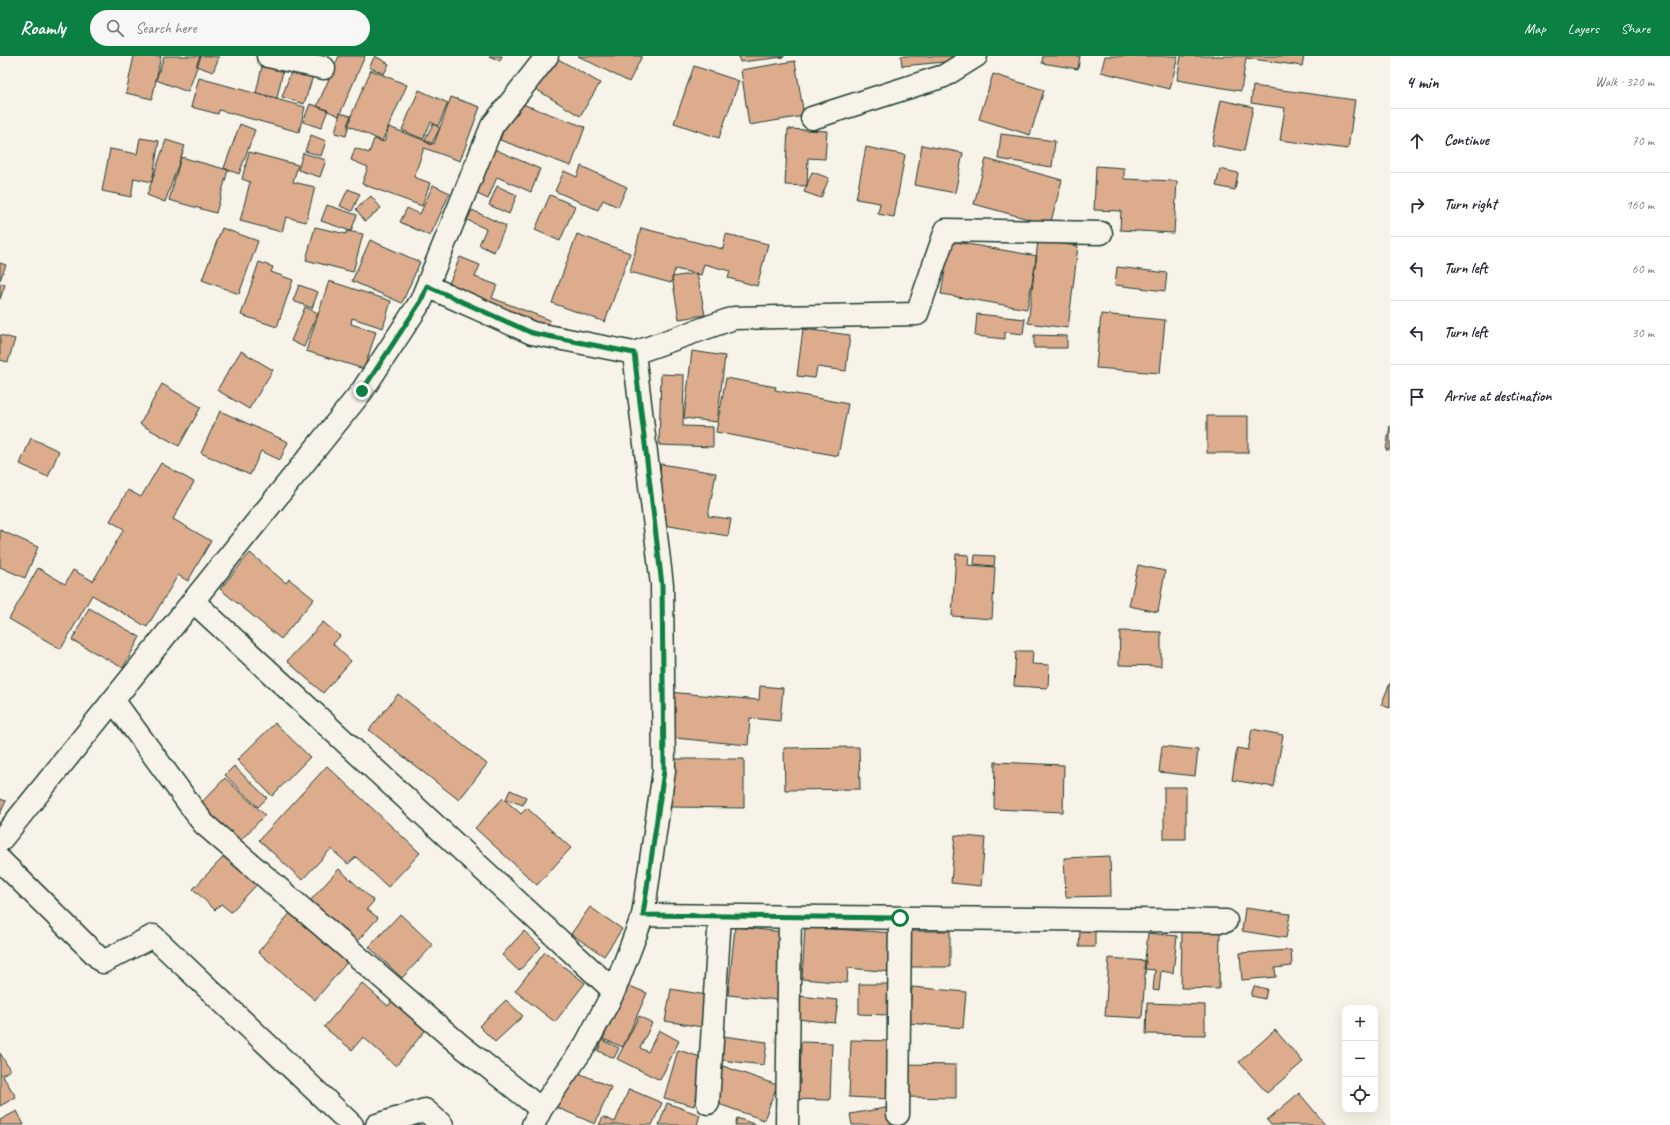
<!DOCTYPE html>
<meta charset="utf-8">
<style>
:root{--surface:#fff;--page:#f7f7f7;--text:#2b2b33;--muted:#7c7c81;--line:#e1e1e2;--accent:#0b8043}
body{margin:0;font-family:Caveat,sans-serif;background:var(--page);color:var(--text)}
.controls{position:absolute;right:12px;bottom:12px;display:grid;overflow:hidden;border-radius:8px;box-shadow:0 4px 16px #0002}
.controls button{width:36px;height:36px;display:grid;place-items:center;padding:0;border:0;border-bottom:1px solid var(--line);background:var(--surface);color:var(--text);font:20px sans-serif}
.stop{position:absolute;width:12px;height:12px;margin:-9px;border:3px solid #0b8043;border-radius:50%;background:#fff}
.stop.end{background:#0b8043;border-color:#fff;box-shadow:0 1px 4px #0008}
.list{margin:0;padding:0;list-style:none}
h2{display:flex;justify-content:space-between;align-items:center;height:52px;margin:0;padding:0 16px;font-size:17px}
h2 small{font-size:13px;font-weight:400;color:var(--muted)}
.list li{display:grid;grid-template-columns:26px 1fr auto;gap:12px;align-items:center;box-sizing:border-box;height:64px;padding:0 16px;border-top:1px solid var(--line)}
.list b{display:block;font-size:15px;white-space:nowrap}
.list em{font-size:13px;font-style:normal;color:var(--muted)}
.icon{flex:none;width:22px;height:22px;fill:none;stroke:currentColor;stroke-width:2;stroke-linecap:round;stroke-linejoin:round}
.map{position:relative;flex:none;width:1390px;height:1069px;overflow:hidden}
header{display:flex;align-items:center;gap:24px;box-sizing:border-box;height:56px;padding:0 20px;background:var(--accent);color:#fff}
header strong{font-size:19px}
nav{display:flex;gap:22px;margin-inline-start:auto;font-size:14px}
.search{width:280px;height:36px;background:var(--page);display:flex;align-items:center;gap:10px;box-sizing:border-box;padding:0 14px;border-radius:22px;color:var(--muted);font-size:15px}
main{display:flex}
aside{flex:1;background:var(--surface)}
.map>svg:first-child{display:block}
.building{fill:#dcac8d;stroke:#1f3d34}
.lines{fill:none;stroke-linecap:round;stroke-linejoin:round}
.street-casing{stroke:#1f3d34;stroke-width:25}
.street{stroke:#f7f3e8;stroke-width:22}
.route{stroke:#0b8043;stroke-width:5}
</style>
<header>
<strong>Roamly</strong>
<div class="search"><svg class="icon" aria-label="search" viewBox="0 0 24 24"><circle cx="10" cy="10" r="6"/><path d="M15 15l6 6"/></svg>Search here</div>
<nav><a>Map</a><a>Layers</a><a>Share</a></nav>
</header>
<main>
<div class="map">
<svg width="1390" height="1069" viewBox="0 0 1390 1069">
<rect width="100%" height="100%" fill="#f7f3e8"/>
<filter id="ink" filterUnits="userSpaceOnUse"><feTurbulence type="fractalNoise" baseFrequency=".025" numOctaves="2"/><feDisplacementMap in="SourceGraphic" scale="8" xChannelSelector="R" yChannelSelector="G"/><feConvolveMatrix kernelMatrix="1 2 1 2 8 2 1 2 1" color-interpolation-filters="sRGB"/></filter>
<g filter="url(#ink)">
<!-- building -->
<path class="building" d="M134 0H161L152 43 126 37Z
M164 0H201L188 36 156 24Z
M200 0 219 1 213 16 196 10Z
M339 0H365L339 60 317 50Z
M375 0 389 8 384 18 369 11Z
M489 0H502L500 5Z
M553 0 600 27 580 60 534 32Z
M578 0H642L629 26Z
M739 0H784V1L740 6Z
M901 0H955V5L902 10Z
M1043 0H1080L1078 13 1042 7Z
M1105 0H1178L1170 33 1101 16Z
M1181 0H1304L1302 10 1246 2 1241 35 1177 24Z
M795 5 804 60 749 69 741 14Z
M263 6 284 10 277 42 256 37Z
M694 10 739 25 719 82 674 67Z
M292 13 313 20 304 48 282 41Z
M371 14 407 29 382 85 347 69Z
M993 18 1044 34 1030 79 979 63Z
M199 22 305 51 299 76 219 54 218 58 191 51Z
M1253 30 1355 44 1348 93 1280 84 1285 52 1251 47Z
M419 34 448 47 438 70 431 66 423 83 402 74Z
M451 41 480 51 460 105 424 92 414 121 430 127 422 150 362 128 368 111 351 104 355 92 369 97 374 83 384 86 389 71 434 88Z
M1221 44 1253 51 1244 95 1212 89Z
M514 45 585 71 571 110 500 84Z
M310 48 328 54 321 72 303 66Z
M340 57 351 60 346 80 335 77Z
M240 68 255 74 239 118 224 112Z
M433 68 440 72 431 89 424 85Z
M788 73 827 75 825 103 808 102 807 130 785 129Z
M1001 78 1055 85 1052 111 998 103Z
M311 79 326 85 321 100 305 95Z
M140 82 159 85 152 126 134 122 131 141 102 135 110 93 137 98Z
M166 84 185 90 165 146 147 139Z
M922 89 963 97 955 137 915 129Z
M866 91 905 99 894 161 878 158 880 147 856 143Z
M494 93 540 113 531 136 497 121 488 143 475 137Z
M249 96 298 109 293 126 315 131 306 166 286 161 282 176 240 165 250 126 242 123Z
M303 97 326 104 320 121 298 114Z
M181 101 228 114 216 157 169 144Z
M986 103 1062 124 1050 169 974 148Z
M581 110 627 131 618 151 603 144 598 154 555 135 564 115 577 121Z
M1096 110 1124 112V123L1177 125 1174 177 1120 174 1121 155 1094 154Z
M1220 113 1238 117 1235 134 1216 130Z
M812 116 829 122 821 142 804 136Z
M433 129 450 137 430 180 400 166 407 152 420 158Z
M497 130 517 139 509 158 489 149Z
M348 133 360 138 352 155 340 150Z
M550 139 575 150 560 185 535 174Z
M371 140 381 152 365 165 356 153Z
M327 149 357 159 351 175 321 165Z
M472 154 506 170 494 196 479 189 486 173 467 164Z
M315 171 346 178 347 175 363 178 353 216 306 204Z
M222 172 258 185 239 238 202 224Z
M641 172 723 193 726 178 768 188 757 230 728 222 730 215 704 208 701 219 675 213 671 227 630 216Z
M577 178 630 197 605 266 552 247Z
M370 184 420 206 402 247 352 225Z
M950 185 1037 200 1027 253 941 238Z
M1038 185 1078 190 1068 272 1028 267Z
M460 201 480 209 475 221 497 229 492 242 550 264 547 274 446 235Z
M259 206 273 211 271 216 293 224 277 271 241 259Z
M0 207 6 209 0 224Z
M1117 211 1167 217 1165 235 1115 229Z
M697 217 705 259 679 263 672 221Z
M329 225 391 245 383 272 352 262 351 268 376 276 364 313 306 295Z
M0 227 5 229 0 243Z
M299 229 318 236 312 252 293 245Z
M305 251 318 257 304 291 291 285Z
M977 258 1025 263 1023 278 1005 276V283L975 280Z
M1101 258 1165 264 1160 317 1096 312Z
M803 273 850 279 846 315 817 311 815 322 797 320Z
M0 279 15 283 8 306 0 304Z
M1034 279 1067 280V292H1034Z
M241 295 273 314 249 353 217 334Z
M692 295 725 300 717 366 684 362Z
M661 318 684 319 683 370 713 371V391L659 389Z
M726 322 776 331 775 334 848 348 838 400 716 376Z
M162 328 201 351 179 390 140 368Z
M220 355 288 386 280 404 261 395 250 419 201 397Z
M1207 360H1248V397H1207Z
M1390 370V394H1386Z
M31 382 59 395 48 421 20 408Z
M161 407 194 426 173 463 211 485 188 525 178 519 147 571 92 539 61 593 9 563 38 512 65 528 73 514 93 525 124 473 110 465 128 434 141 441Z
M661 408 716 417 708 460 731 463 728 480 652 467Z
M0 474 38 491 25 522 0 511Z
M250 497 286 527 289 523 314 543 281 583 220 533Z
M956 498 969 499 968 509 995 511 992 563 952 560Z
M975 499 995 500 994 510 974 508Z
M1138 509 1165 515 1158 556 1129 550Z
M89 552 140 581 123 612 72 584Z
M323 566 340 580 333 588 351 605 323 637 287 605Z
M1120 575 1161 576V610L1119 609Z
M1016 595H1033L1032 608 1049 609 1048 632 1014 630Z
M1390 627V652L1381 649Z
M760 630 783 632 780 665 750 662 748 689 664 681 668 636 759 644Z
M398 638 487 708 459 744 369 674Z
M275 667 310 701 272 740 237 704Z
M1252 673 1283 679 1274 731 1232 724 1237 692 1248 694Z
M1162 690 1198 694 1195 720 1159 716Z
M859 691 860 733 785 734 784 692Z
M670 703H744V752L670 751Z
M995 706 1064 709 1063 756 994 753Z
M234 710 267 742 258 751 225 719Z
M327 710 420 797 388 831 356 801 348 808 331 793 302 824 259 784Z
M225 722 265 759 238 787 198 750Z
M1164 731H1186V783H1164Z
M510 734 526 741 523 749 506 743Z
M503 742 521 758 527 752 571 792 537 829 475 772Z
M0 743 6 745 0 758Z
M955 779 985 782 981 830 951 827Z
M231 793 262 823 231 856 221 848 215 854 193 833Z
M1110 800 1111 840 1066 841 1064 802Z
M339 813 374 845 367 853 378 862 354 889 308 847Z
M590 851 622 873 604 900 571 878Z
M1245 852 1290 858 1286 882 1242 875Z
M291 856 349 904 315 944 258 896Z
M400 858 433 889 402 922 369 891Z
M735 871 785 876 778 944 728 939Z
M805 871 894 877 891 916 848 912 847 927 802 923Z
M524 875 541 891 519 915 502 899Z
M908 875H950V911H908Z
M1080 875H1095V891H1079Z
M1182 875 1220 876 1219 933 1181 932Z
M1148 877 1177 880 1173 917 1161 915 1159 935 1153 934 1155 914 1144 913Z
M1291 894 1292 910 1275 912 1276 921 1242 924 1240 897Z
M545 896 585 927 555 966 515 935Z
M1109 902 1146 905 1142 962 1105 960Z
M362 927 388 950 394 942 428 971 396 1010 363 981 352 994 324 971Z
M859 928H889L888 959 859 958Z
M627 929 647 937 623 991 603 983Z
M1254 930 1267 933 1265 943 1251 940Z
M912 931 966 936 963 972 909 967Z
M671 933 712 940 708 972 665 965Z
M799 940 838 944 835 967 797 963Z
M506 944 523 960 495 986 479 970Z
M1147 947 1205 949V979L1146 978Z
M639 960 652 967 640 992 648 996 659 974 679 985 660 1024 617 1003Z
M1275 974 1303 1006 1267 1037 1239 1006Z
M723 980 767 986 764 1009 720 1004Z
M602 984 619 992 614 1002 598 995Z
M851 984 892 985 890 1043 849 1041Z
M801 986 832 987 830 1044 789 1043V1028H800Z
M678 994 707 1003 694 1050 664 1042Z
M0 997 10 1014 2 1019 16 1041 0 1050Z
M904 1008 956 1009V1042L904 1041Z
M723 1010 777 1029 764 1064 710 1045Z
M572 1014 611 1031 595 1068 556 1051Z
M629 1033 662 1047 652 1069H599L603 1061 615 1066Z
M1299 1037 1326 1069H1271L1267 1064Z
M667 1047 700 1059 697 1069H659Z
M891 1051 894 1069H852L850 1058Z
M17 1055 24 1069H0V1064Z
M737 1062 757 1069H735Z"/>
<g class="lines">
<defs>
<path id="street" d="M268 0 324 12
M812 62 944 20 976 0
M427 230 532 277 634 297 734 262 917 258 946 174 1101 177
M193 545 614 935
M113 644 204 768 459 988 541 1053
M0 785 362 335 421 245 492 70 547 0
M0 804 103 906 153 880 352 1069
M643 859 1226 865
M708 1047 720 860
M898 1058 900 862
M377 1069 425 1054 442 1069
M533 1069 541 1053 586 988 614 935 643 859 664 715 662 529 634 297
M787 1069 790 861"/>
</defs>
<!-- street casing -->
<use href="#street" class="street-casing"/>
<!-- street -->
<use href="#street" class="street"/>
</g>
</g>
<g class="lines" filter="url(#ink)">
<!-- route -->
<path class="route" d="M362 335 421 245 427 230 532 277 634 297 662 529 664 715 643 859 900 862"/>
</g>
</svg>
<div class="controls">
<button>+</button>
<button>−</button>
<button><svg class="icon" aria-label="locate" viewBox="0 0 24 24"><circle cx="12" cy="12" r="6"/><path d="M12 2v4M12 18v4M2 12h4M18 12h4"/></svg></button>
</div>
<div class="stop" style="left:900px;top:862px"></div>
<div class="stop end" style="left:362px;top:335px"></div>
</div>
<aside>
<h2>4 min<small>Walk · 320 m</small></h2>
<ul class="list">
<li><svg class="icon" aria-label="ahead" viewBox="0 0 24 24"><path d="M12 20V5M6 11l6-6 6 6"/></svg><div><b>Continue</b></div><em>70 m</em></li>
<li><svg class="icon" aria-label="right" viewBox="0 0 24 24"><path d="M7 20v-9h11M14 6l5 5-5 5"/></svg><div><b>Turn right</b></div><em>160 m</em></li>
<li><svg class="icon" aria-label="left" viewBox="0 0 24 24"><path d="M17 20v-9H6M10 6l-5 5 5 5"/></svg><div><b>Turn left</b></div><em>60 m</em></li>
<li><svg class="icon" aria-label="left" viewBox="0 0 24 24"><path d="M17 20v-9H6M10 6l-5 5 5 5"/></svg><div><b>Turn left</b></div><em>30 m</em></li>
<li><svg class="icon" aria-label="arrive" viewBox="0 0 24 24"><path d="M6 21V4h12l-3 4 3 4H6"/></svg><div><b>Arrive at destination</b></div></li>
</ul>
</aside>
</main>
